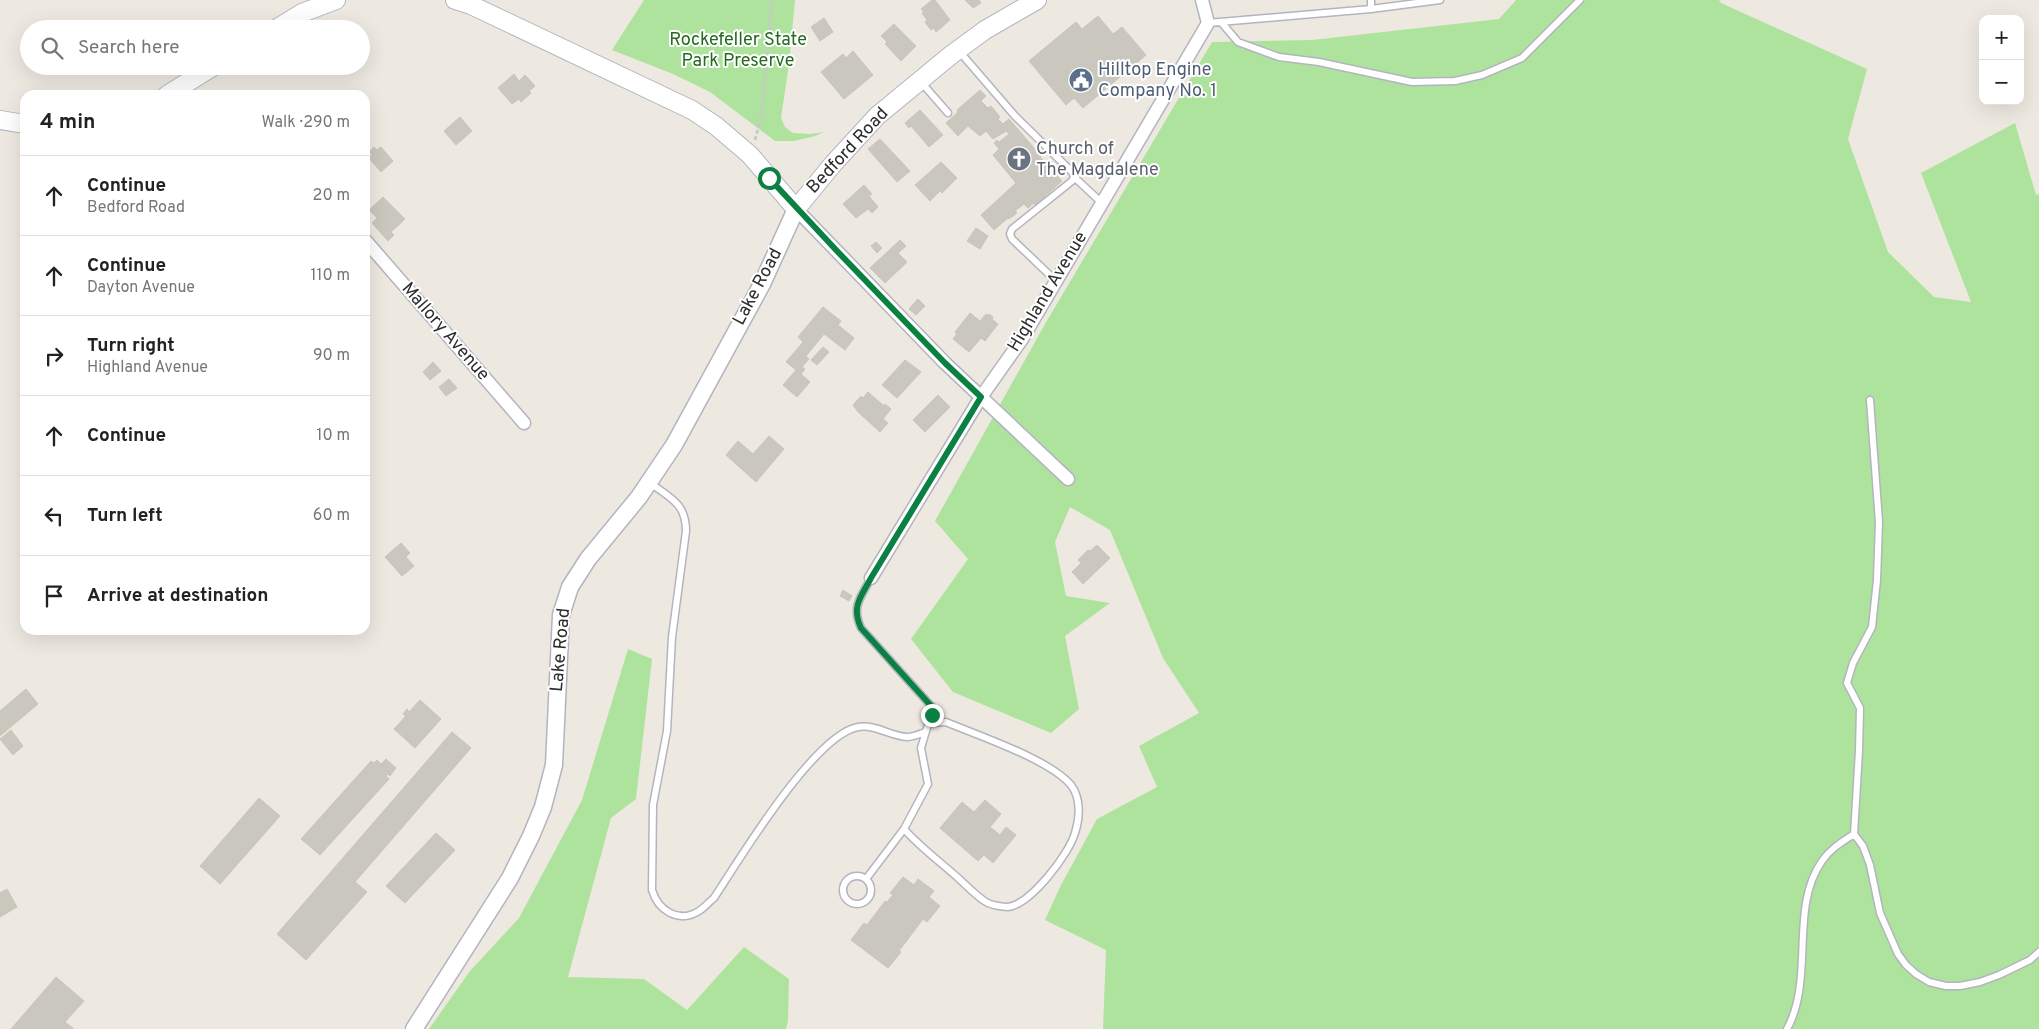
<!DOCTYPE html>
<meta charset="utf-8">
<style>
:root{--surface:#fff;--page:#f6f6f6;--text:#222;--muted:#767676;--line:#e0e0e0}
body{margin:0;font-family:Overpass,sans-serif;background:var(--page);color:var(--text)}
.controls{position:absolute;right:15px;top:15px;display:grid;overflow:hidden;border-radius:10px;box-shadow:0 5px 20px #0002}
.controls button{width:45px;height:45px;display:grid;place-items:center;padding:0;border:0;border-bottom:1px solid var(--line);background:var(--surface);color:var(--text);font:25px sans-serif}
.stop{position:absolute;width:15px;height:15px;margin:-11px;border:4px solid #0b8043;border-radius:50%;background:#fff}
.stop.end{background:#0b8043;border-color:#fff;box-shadow:0 1px 5px #0008}
.list{margin:0;padding:0;list-style:none}
h2{display:flex;justify-content:space-between;align-items:center;height:65px;margin:0;padding:0 20px;font-size:21px}
h2 small{font-size:16px;font-weight:400;color:var(--muted)}
.list li{display:grid;grid-template-columns:32px 1fr auto;gap:15px;align-items:center;box-sizing:border-box;height:80px;padding:0 20px;border-top:1px solid var(--line)}
.list b{display:block;font-size:19px;white-space:nowrap}
.list p{margin:0;font-size:16px;white-space:nowrap;color:var(--muted)}
.list em{font-size:16px;font-style:normal;color:var(--muted)}
.icon{flex:none;width:28px;height:28px;fill:none;stroke:currentColor;stroke-width:2;stroke-linecap:round;stroke-linejoin:round}
.map{position:relative;flex:none;width:2039px;height:1029px;overflow:hidden}
.search{position:absolute;background:var(--surface);box-shadow:0 5px 20px #0002;left:20px;top:20px;width:350px;height:55px;display:flex;align-items:center;gap:12px;box-sizing:border-box;padding:0 18px;border-radius:28px;color:var(--muted);font-size:19px}
.panel{position:absolute;background:var(--surface);box-shadow:0 5px 20px #0002;left:20px;top:90px;width:350px;height:545px;border-radius:15px}
.map>svg:first-child{display:block}
.green{fill:#aee39d}
.building{fill:#cac7be;stroke:#cac5b9}
.lines{fill:none;stroke-linecap:round;stroke-linejoin:round}
.service-casing{stroke:#b3b4c0;stroke-width:9}
.minor-casing{stroke:#b3b4c0;stroke-width:15}
.tertiary-casing{stroke:#b3b4c0;stroke-width:19}
.secondary-casing{stroke:#b3b4c0;stroke-width:20}
.path{stroke:#c8c8c8;stroke-width:3;stroke-dasharray:4 2.5;stroke-linecap:butt}
.service{stroke:#fff;stroke-width:6}
.minor{stroke:#fff;stroke-width:12}
.tertiary{stroke:#fff;stroke-width:16}
.secondary{stroke:#fff;stroke-width:18}
.route{stroke:#0b8043;stroke-width:6}
.labels{text-anchor:middle;dominant-baseline:central;stroke-width:4;stroke-linejoin:round;paint-order:stroke}
.park-label{font-size:18px;fill:#246a1c;stroke:#fff}
.service-label{font-size:18px;fill:#4e5e75;stroke:#fff;text-anchor:start}
.worship-label{font-size:18px;fill:#5b616d;stroke:#fff;text-anchor:start}
.street-label{font-size:18px;fill:#2d2d2d;stroke:#fff}
</style>
<div class="map">
<svg width="2039" height="1029" viewBox="0 0 2039 1029">
<rect width="100%" height="100%" fill="#eee9e0"/>
<!-- green -->
<path class="green" d="M644 0H795L789 64 781 118 785 127 793 133 810 134 824 132 815 136 794 141H775L710 92 673 74 612 50Z
M1516 0H1719L1721 3 1867 69 1848 139 1888 252 1934 297 1971 302 1921 173 2015 123 2036 195 2039 194V1029H1103L1106 950 1045 920 1061 885 1097 819 1157 787 1139 746 1199 713 1163 658 1110 530 1070 507 1055 542 1066 596 1110 603 1065 636 1079 709 1051 733 953 692 911 639 968 559 935 521 1045 324 1212 42 1312 40 1499 19Z
M628 649 652 659 636 799 611 818 568 977 644 979 687 1010 744 947 789 979 788 1021 786 1029H429L470 971 519 918 582 800Z"/>
<!-- building -->
<path class="building" d="M932 0H935L950 20 936 32 934 28 931 30 925 22 927 20 922 13 924 12 921 9Z
M965 0H979L981 3 973 8Z
M1098 16 1113 34 1122 27 1146 55 1083 108 1074 98 1066 105 1029 61 1076 22 1082 29Z
M824 18 833 32 820 41 811 27Z
M894 24 916 46 901 61 885 44 887 42 881 36Z
M853 51 873 75 844 99 821 72 843 54 846 58Z
M514 74 519 81 525 75 535 86 529 91 531 93 521 102 519 99 512 104 498 88Z
M980 90 986 96 981 101 988 108 991 106 1000 117 998 119 1003 124 1009 119 1041 156 1040 157 1062 181 1035 205 1034 203 1028 208 1024 204 1015 211 1017 213 1009 219 1008 218 994 230 981 215 1016 183 993 155 999 149 994 143 997 140 999 142 1009 134 1006 131 993 139 986 131 980 136 968 126 958 136 946 123 958 112 957 110Z
M920 110 943 135 929 147 911 126 909 128 905 123Z
M460 117 472 131 456 145 444 131Z
M880 139 910 171 897 182 868 149Z
M374 147 377 150 381 147 393 161 381 172 369 158 372 155 369 152Z
M941 162 957 178 942 193 940 191 930 201 915 185Z
M864 185 872 194 869 196 878 207 872 213 868 209 856 218 843 204Z
M383 197 405 219 391 232 394 235 388 241 372 223 377 218 369 210Z
M976 228 988 236 980 249 967 241Z
M900 240 906 246 898 253 907 262 885 283 870 268Z
M876 242 882 248 877 253 871 246Z
M918 299 925 306 916 315 909 309Z
M823 307 841 321 838 325 854 338 845 350 824 334 806 356 809 359 802 367 805 369 801 374 810 382 797 397 783 385 796 370 786 362 803 342 798 337Z
M970 313 980 321 986 314 988 315 989 314 993 317 992 319 998 324 985 341 981 338 969 352 953 339 957 334 955 332Z
M823 347 829 352 817 365 811 360Z
M905 360 921 372 897 398 882 385Z
M433 362 441 371 430 380 423 372Z
M449 379 457 388 446 396 439 387Z
M868 392 884 406 885 404 891 409 883 419 888 423 880 432 858 412 853 405 861 396 863 398Z
M938 395 950 407 925 432 913 420Z
M769 436 784 449 756 482 726 455 738 441 753 454Z
M401 543 410 553 406 557 414 566 402 576 385 557Z
M1097 545 1110 558 1083 584 1072 572 1081 563 1078 560 1088 550 1090 551Z
M843 590 852 596 849 601 840 596Z
M26 689 38 704 0 736V711Z
M420 700 441 719 415 748 394 729 406 716 403 714 407 709 409 712Z
M11 730 23 746 13 755 0 739Z
M452 732 471 748 355 882 367 892 306 960 277 934Z
M386 759 396 768 390 776 388 774 386 776 389 779 320 855 301 839 371 761 374 763 377 760 381 764Z
M259 798 280 816 220 884 200 866Z
M985 800 1001 814 990 827 1000 835 1006 827 1016 835 993 863 984 855 978 861 940 828 962 802 974 812Z
M436 833 455 850 405 903 386 886Z
M903 877 914 885 918 879 934 891 929 897 940 906 927 922 923 919 899 951 901 952 888 968 851 940 864 923 867 925 885 901 887 902 893 895 890 893Z
M7 889 17 907 0 917V893Z
M56 977 84 1001 65 1022 74 1029H11Z"/>
<g class="lines">
<defs>
<path id="service" d="M1371 0V9L1440 0
M1221 22 1238 42 1279 57 1319 62 1412 82 1455 81 1482 75 1522 58 1580 0
M1208 23 1371 9
M959 51 1015 116 1072 172 1074 177 1072 181 1012 229 1010 234 1012 239 1056 281
M921 82 948 113
M1074 177 1102 203
M1870 400 1879 522 1877 580 1872 627 1853 663 1847 683 1860 708 1859 751 1854 834 1863 846 1870 865 1880 913 1898 954 1906 965 1916 974 1929 982 1946 986H1960L1980 982 1999 975 2030 960 2039 952
M650 483C671 498 686 504 686 531L672 637 667 731 653 805 652 890C658 910 678 924 699 911 704 908 709 902 714 898 739 860 814 735 858 727 875 724 890 736 907 737 913 737 920 734 925 732
M871 578C861 597 851 606 861 628L933 708 921 748 928 784 904 829C920 847 939 861 957 877 966 885 976 896 986 902 991 905 1002 907 1008 907 1031 904 1069 854 1075 833 1080 818 1081 798 1071 785 1049 759 979 736 946 722L929 723
M843 890a14 14 0 1 1 28 0a14 14 0 1 1-28 0Z
M866 879 904 829
M1787 1029C1815 978 1789 908 1822 861 1830 849 1842 842 1854 834"/>
<path id="minor" d="M796 209 945 363 1068 479
M365 240 524 423
M871 578 981 397 1022 339 1208 23 1202 0"/>
<path id="tertiary" d="M414 1029 510 878 531 836 543 807 554 765 561 615 570 587 588 559 639 497 674 445 762 284 796 209"/>
<path id="secondary" d="M455 0 471 5 692 110 716 126 750 155 796 209 833 164 877 116 951 55 985 30 1037 0
M276 29 302 13 336 0
M167 95 214 66
M0 120 25 124"/>
</defs>
<!-- service casing -->
<use href="#service" class="service-casing"/>
<!-- minor casing -->
<use href="#minor" class="minor-casing"/>
<!-- tertiary casing -->
<use href="#tertiary" class="tertiary-casing"/>
<!-- secondary casing -->
<use href="#secondary" class="secondary-casing"/>
<!-- path -->
<path class="path" d="M755 140 762 114 772 0"/>
<!-- service -->
<use href="#service" class="service"/>
<!-- minor -->
<use href="#minor" class="minor"/>
<!-- tertiary -->
<use href="#tertiary" class="tertiary"/>
<!-- secondary -->
<use href="#secondary" class="secondary"/>
</g>
<g class="lines">
<!-- route -->
<path class="route" d="M769 178 837 251 945 363 981 397 871 578C861 597 851 606 861 628L933 708 932 715"/>
</g>
<!-- icons -->
<defs>
<symbol id="civic-disc" viewBox="-11 -11 22 22"><circle r="9.5" fill="#5c6f8a" stroke="#fff"/><path d="M-.6-6.5H3V-4.5H.6V-3L4-1V1h2V6H-6V1h2V-1L-.6-3ZM-1.2 2.5V6h2.4V2.5Z" fill="#fff"/></symbol>
<symbol id="church-disc" viewBox="-11 -11 22 22"><circle r="9.5" fill="#6b7280" stroke="#fff"/><path d="M-1.2-6h2.4v3.5h3.3v2.4h-3.3V6h-2.4V-.1h-3.3v-2.4h3.3Z" fill="#fff"/></symbol>
</defs>
<g fill-rule="evenodd">
<use href="#civic-disc" x="1067" y="66" width="28" height="28"/>
<use href="#church-disc" x="1005" y="145" width="28" height="28"/>
</g>
<g class="labels">
<!-- park labels -->
<g class="park-label">
<text x="738" y="40">Rockefeller State<tspan x="738" dy="21">Park Preserve</tspan></text>
</g>
<!-- service labels -->
<g class="service-label">
<text x="1098" y="70">Hilltop Engine<tspan x="1098" dy="21">Company No. 1</tspan></text>
</g>
<!-- worship labels -->
<g class="worship-label">
<text x="1036" y="149">Church of<tspan x="1036" dy="21">The Magdalene</tspan></text>
</g>
<!-- street labels -->
<g class="street-label">
<text transform="translate(848 151) rotate(-47)">Bedford Road</text>
<text transform="translate(758 287) rotate(-62)">Lake Road</text>
<text transform="translate(1048 292) rotate(-59)">Highland Avenue</text>
<text transform="translate(445 332) rotate(49)">Mallory Avenue</text>
<text transform="translate(561 650) rotate(-85)">Lake Road</text>
</g>
</g>
</svg>
<div class="controls">
<button>+</button>
<button>−</button>
</div>
<div class="stop" style="left:769px;top:178px"></div>
<div class="stop end" style="left:932px;top:715px"></div>
<div class="search"><svg class="icon" aria-label="search" viewBox="0 0 24 24"><circle cx="10" cy="10" r="6"/><path d="M15 15l6 6"/></svg>Search here</div>
<section class="panel">
<h2>4 min<small>Walk · 290 m</small></h2>
<ul class="list">
<li><svg class="icon" aria-label="ahead" viewBox="0 0 24 24"><path d="M12 20V5M6 11l6-6 6 6"/></svg><div><b>Continue</b><p>Bedford Road</p></div><em>20 m</em></li>
<li><svg class="icon" aria-label="ahead" viewBox="0 0 24 24"><path d="M12 20V5M6 11l6-6 6 6"/></svg><div><b>Continue</b><p>Dayton Avenue</p></div><em>110 m</em></li>
<li><svg class="icon" aria-label="right" viewBox="0 0 24 24"><path d="M7 20v-9h11M14 6l5 5-5 5"/></svg><div><b>Turn right</b><p>Highland Avenue</p></div><em>90 m</em></li>
<li><svg class="icon" aria-label="ahead" viewBox="0 0 24 24"><path d="M12 20V5M6 11l6-6 6 6"/></svg><div><b>Continue</b></div><em>10 m</em></li>
<li><svg class="icon" aria-label="left" viewBox="0 0 24 24"><path d="M17 20v-9H6M10 6l-5 5 5 5"/></svg><div><b>Turn left</b></div><em>60 m</em></li>
<li><svg class="icon" aria-label="arrive" viewBox="0 0 24 24"><path d="M6 21V4h12l-3 4 3 4H6"/></svg><div><b>Arrive at destination</b></div></li>
</ul>
</section>
</div>
